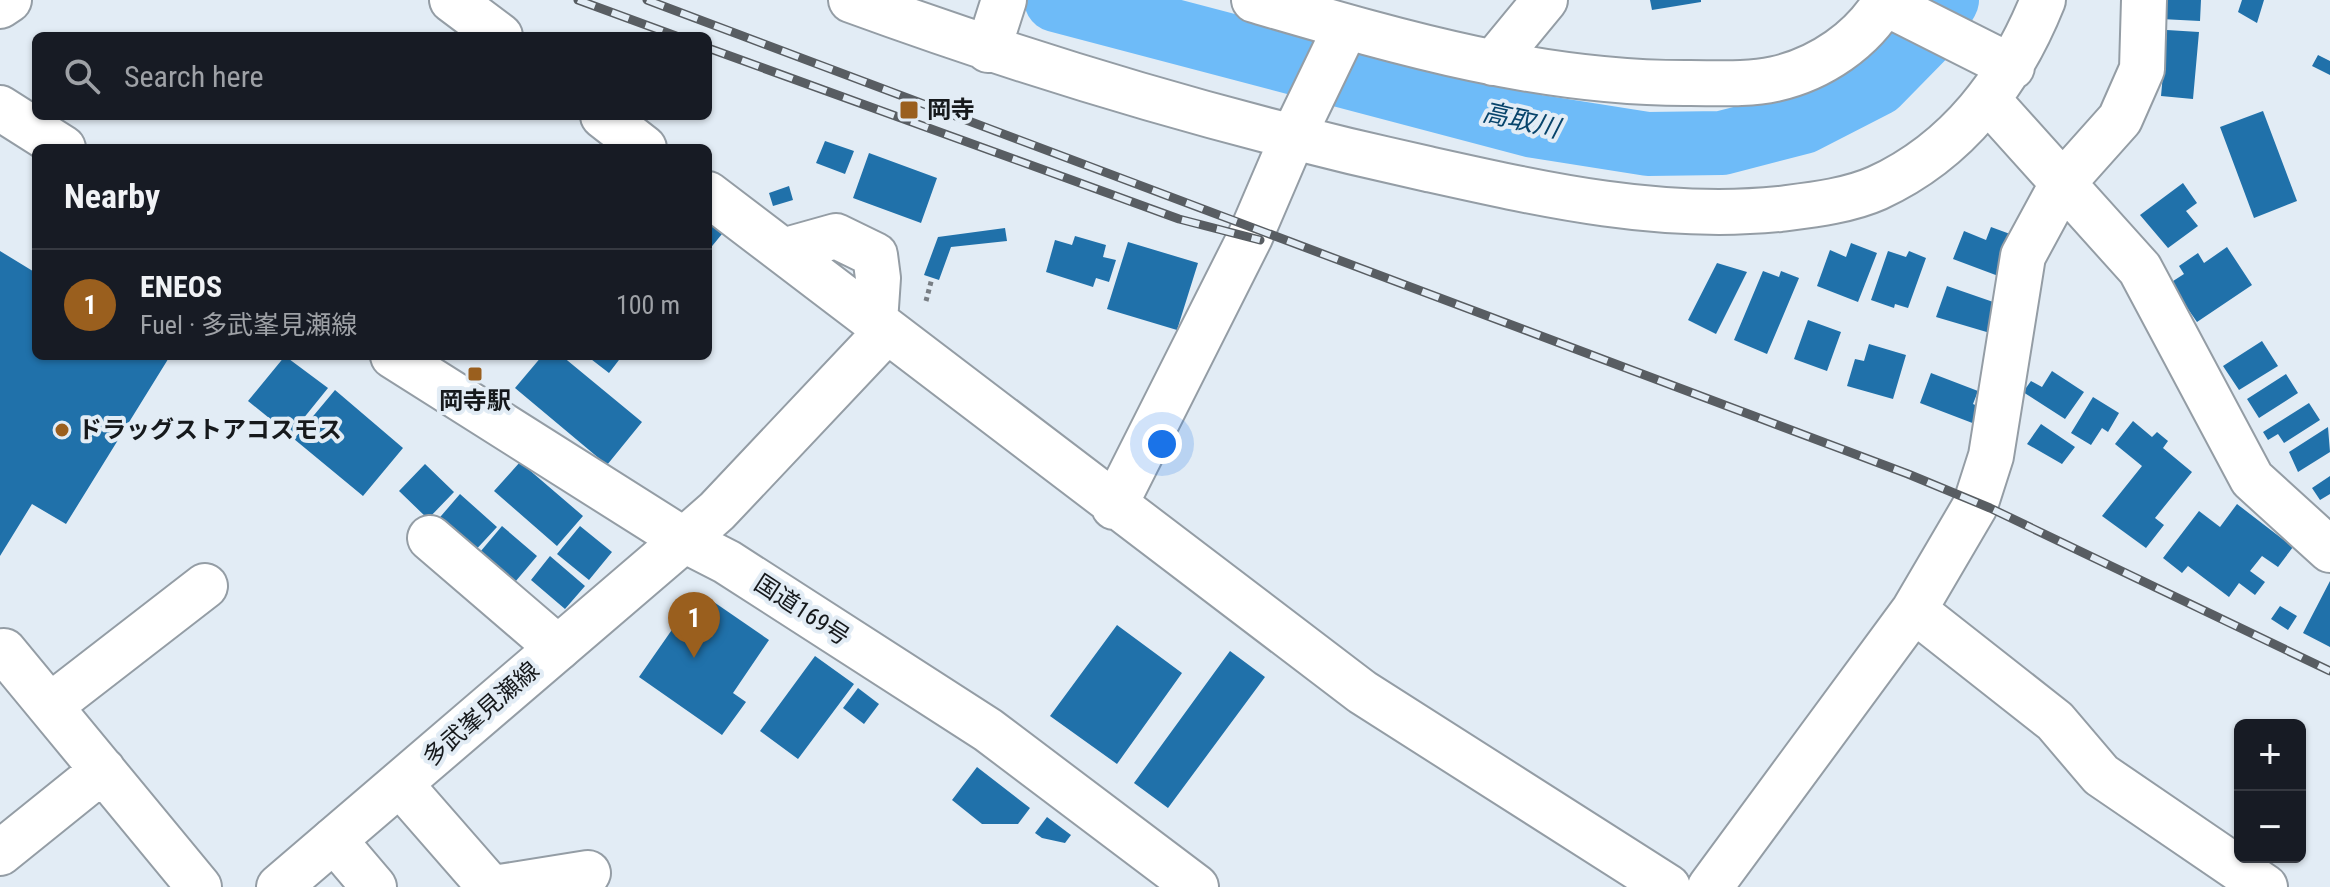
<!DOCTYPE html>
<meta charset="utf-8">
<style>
:root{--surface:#171b24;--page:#20242c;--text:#f1f3f6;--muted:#9ea1a6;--line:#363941;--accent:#9a5f1e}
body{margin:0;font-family:"Roboto Condensed","Noto Sans JP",sans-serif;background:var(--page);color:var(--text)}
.controls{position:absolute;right:24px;bottom:24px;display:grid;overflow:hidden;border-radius:12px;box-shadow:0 2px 6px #0004}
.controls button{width:72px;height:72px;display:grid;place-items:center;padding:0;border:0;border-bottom:2px solid var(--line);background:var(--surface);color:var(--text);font:40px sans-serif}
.you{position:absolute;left:1162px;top:444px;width:28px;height:28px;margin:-20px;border:6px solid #fff;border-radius:50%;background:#1a73e8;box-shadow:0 0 0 12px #1a73e833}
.badge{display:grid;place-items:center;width:52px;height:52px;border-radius:50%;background:var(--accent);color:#fff;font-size:26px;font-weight:700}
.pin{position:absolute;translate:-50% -66px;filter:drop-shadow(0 2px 4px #0008)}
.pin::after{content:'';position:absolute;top:42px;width:28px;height:24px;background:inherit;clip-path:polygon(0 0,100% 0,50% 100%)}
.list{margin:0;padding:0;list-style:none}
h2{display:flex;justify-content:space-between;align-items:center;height:104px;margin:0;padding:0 32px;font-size:34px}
h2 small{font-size:26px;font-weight:400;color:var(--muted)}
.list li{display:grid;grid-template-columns:52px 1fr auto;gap:24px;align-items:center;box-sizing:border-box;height:112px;padding:0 32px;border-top:2px solid var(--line)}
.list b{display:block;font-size:30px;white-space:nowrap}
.list p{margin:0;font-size:26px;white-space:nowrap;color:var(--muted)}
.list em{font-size:26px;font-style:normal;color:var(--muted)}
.icon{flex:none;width:44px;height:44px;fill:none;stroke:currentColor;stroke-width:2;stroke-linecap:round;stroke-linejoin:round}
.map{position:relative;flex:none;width:2330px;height:887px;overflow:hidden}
.search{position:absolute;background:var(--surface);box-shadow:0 2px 6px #0004;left:32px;top:32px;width:680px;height:88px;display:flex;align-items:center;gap:20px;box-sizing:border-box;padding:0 28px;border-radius:12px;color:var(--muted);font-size:30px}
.panel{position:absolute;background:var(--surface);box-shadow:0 2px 6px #0004;left:32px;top:144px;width:680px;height:216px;border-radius:12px}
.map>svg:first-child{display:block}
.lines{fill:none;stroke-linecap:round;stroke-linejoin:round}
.river{stroke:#6ebbf8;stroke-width:64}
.building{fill:#2071aa}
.minor-casing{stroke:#949da5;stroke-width:48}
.major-casing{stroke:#949da5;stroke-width:48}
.highway-casing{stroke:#949da5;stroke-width:48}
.path{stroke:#787e84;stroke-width:5;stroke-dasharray:4 4;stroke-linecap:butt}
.minor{stroke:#fff;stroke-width:44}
.major{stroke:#fff;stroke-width:44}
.highway{stroke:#fff;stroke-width:44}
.rail-casing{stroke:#585d62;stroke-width:9}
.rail{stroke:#e2ecf5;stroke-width:6;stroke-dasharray:18;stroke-linecap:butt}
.poi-dot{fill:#9a5f1e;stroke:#e2ecf5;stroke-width:3}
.labels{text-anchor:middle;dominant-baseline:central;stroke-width:8;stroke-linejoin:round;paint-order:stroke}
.poi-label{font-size:24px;font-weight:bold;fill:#16191c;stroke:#e2ecf5;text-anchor:start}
.street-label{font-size:24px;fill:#16191c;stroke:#e2ecf5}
.water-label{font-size:26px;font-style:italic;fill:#07446b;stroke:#e2ecf5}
</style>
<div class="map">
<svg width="2330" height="887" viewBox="0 0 2330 887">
<rect width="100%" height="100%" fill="#e2ecf5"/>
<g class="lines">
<!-- river -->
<path class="river" d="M1056 0 1534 126 1648 144 1722 143 1803 122 1877 84 1929 31 1947 0"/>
</g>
<!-- building -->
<path class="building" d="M1650 0H1701V2L1652 10Z
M2162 0H2201L2200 21 2161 19Z
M2242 0H2264L2257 23 2238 12Z
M2167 30 2199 32 2193 99 2161 96Z
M2318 55 2330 61V75L2312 66Z
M2263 111 2297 201 2254 218 2220 127Z
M825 141 854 151 845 174 816 163Z
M869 153 937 178 921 223 853 198Z
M2183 183 2197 203 2186 211 2198 226 2168 248 2140 215Z
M789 186 793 200 773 206 769 193Z
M708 222 722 234 708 251Z
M1991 227 2010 234 2001 277 1953 259 1964 231 1986 240Z
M1005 228 1007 241 951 247 939 280 924 275 938 237Z
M1075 236 1106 245 1103 257 1116 260 1109 282 1096 278 1093 287 1046 272 1055 240 1072 245Z
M1128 242 1198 263 1177 330 1107 309Z
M1851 243 1877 253 1858 302 1817 286 1830 250 1846 257Z
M2227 247 2252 285 2197 322 2170 283 2184 274 2179 266 2198 253 2204 263Z
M0 251 36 273V356H170L66 524 32 504 0 556Z
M1888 251 1906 257 1909 251 1926 258 1908 308 1895 304 1894 308 1871 300Z
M1717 263 1747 272 1716 334 1688 320Z
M1763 271 1779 277 1781 271 1799 278 1767 354 1734 340Z
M1947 286 1999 304 1990 333 1936 317Z
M1808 320 1841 332 1827 371 1794 359Z
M2262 341 2278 366 2239 390 2223 366Z
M1869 344 1906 355 1893 399 1847 386 1855 359 1864 361Z
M285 356 328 388 290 435 248 401Z
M542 356H562L642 422 607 465 515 388Z
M587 356H622L609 373Z
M2052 371 2084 392 2065 419 2023 392 2031 381 2042 387Z
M1931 373 1978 391 1973 404 1982 408 1975 424 1920 403Z
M2286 374 2298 393 2259 418 2247 399Z
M335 390 403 448 363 496 294 439Z
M2093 397 2119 413 2108 432 2102 428 2091 445 2071 433Z
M2309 403 2320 420 2284 443 2278 434 2268 440 2263 432Z
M2133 421 2152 437 2157 432 2168 441 2163 448 2192 472 2155 518 2164 525 2146 548 2102 516 2142 466 2115 444Z
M2041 424 2075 447 2062 464 2027 444Z
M2328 427 2330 452 2298 472 2289 452Z
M520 462 583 516 557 546 494 491Z
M425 464 454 492 428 519 399 491Z
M2330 476V494L2320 500 2312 488Z
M460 494 497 527 471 555 435 523Z
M2237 504 2293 547 2278 567 2262 556 2250 571 2265 582 2255 595 2239 583 2229 597 2188 566 2182 573 2163 558 2199 511 2220 527Z
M502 526 537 556 510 588 475 558Z
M580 526 612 552 589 580 557 554Z
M550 556 585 586 565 609 531 580Z
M2330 581V647L2303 633Z
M708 598 769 640 733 693 746 702 722 735 639 677 692 601Z
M2280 606 2297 616 2288 630 2271 619Z
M1117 625 1182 673 1117 764 1050 716Z
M1230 651 1265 677 1168 808 1134 783Z
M815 656 854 684 798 759 760 731Z
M858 688 879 704 864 724 843 708Z
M977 767 1030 808 1018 824H982L952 800Z
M1047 817 1071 835 1065 843 1042 838 1035 833Z"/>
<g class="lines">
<defs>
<path id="minor" d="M452 0 500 36
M851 0C1040 69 1232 126 1428 169 1545 195 1660 221 1780 209 1811 205 1848 201 1877 188 1958 151 2011 80 2043 0
M1254 0C1398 42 1539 84 1690 83 1717 83 1748 85 1775 79 1820 69 1863 40 1886 0
M1885 3 2012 67
M0 6 9 0
M988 50 1004 0
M1493 63 1545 0
M1988 100 2140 269 2252 479 2330 550
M603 116 644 148
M708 194 1362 692 1668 887
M786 250 836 236 875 255 878 278 875 322
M1114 507 1250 237 1292 139 1346 27
M430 538 558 648
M684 540 717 511 886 332
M1914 610 2055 721 2101 775 2265 887
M0 655 4 651 199 887
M50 706 205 586
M400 784 490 887
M334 840 374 887
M0 853 103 770
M500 887 588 873
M1710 887 1914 610 1975 506 1991 456 2023 256 2062 184 2120 119 2142 69 2144 0"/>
<path id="major" d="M279 887 684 540"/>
<path id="highway" d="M0 108 63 148
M393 356 684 540 727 562 988 730 1196 887"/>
</defs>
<!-- minor casing -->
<use href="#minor" class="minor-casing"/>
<!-- major casing -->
<use href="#major" class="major-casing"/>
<!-- highway casing -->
<use href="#highway" class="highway-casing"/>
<!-- path -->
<path class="path" d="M926 301 932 278"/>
<!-- minor -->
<use href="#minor" class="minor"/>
<!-- major -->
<use href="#major" class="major"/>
<!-- highway -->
<use href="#highway" class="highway"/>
<defs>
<path id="rail" d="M578 0 676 36
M647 0 1908 474 1990 508 2330 671
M708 48 1179 219 1260 240"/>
</defs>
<!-- rail casing -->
<use href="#rail" class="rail-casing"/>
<!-- rail -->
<use href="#rail" class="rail"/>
</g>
<!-- markers -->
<g class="poi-dot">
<rect x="899" y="100" width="20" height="20" rx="4"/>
<rect x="467" y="366" width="16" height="16" rx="4"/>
<circle cx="62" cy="430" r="8"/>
</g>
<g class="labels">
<!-- poi labels -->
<g class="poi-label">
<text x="927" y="110">岡寺</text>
<text x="475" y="401" text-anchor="middle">岡寺駅</text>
<text x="78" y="430">ドラッグストアコスモス</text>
</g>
<!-- street labels -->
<g class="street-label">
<text transform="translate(802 610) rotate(33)">国道169号</text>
<text transform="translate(481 714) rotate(-41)">多武峯見瀬線</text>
</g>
<!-- water labels -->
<g class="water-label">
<text transform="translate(1521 120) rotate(13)">高取川</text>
</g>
</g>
</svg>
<div class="controls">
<button>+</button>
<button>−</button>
</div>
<div class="you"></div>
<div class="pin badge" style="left:694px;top:658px">1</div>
<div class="search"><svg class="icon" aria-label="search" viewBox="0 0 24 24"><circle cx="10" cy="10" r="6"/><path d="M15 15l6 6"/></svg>Search here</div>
<section class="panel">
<h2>Nearby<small></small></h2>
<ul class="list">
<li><span class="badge">1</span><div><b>ENEOS</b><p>Fuel · 多武峯見瀬線</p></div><em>100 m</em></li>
</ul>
</section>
</div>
